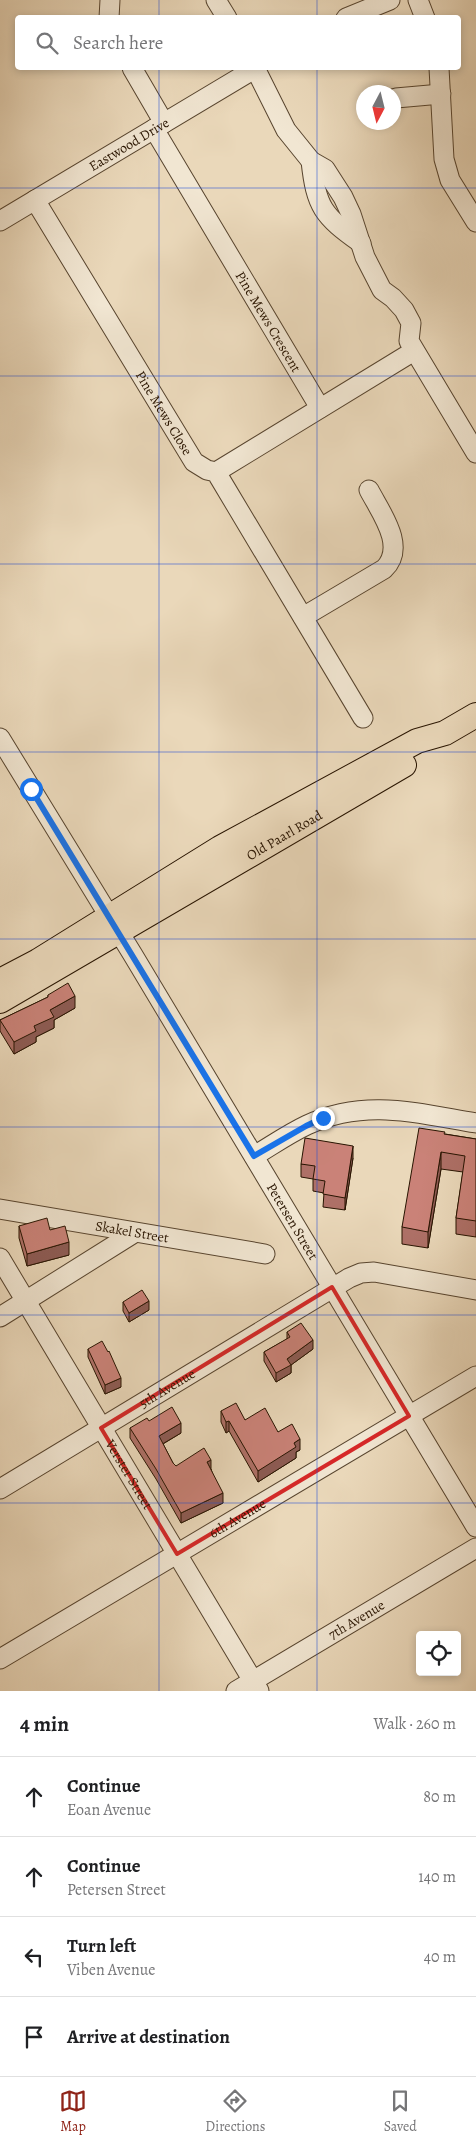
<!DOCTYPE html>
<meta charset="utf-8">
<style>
:root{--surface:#fff;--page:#f6f6f6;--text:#202124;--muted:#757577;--line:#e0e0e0;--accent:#8f2418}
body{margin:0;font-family:Alegreya,serif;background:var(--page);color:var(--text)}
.controls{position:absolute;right:15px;bottom:15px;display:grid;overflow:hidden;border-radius:5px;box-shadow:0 2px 8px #0003}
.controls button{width:45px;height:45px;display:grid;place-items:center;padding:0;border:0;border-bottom:1px solid var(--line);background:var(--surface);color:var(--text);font:25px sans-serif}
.compass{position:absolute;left:356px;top:85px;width:45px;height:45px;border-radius:50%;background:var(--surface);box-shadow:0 2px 8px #0003;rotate:187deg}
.stop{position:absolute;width:15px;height:15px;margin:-11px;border:4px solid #1a73e8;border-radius:50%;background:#fff}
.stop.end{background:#1a73e8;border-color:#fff;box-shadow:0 1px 5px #0008}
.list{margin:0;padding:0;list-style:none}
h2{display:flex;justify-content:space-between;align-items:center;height:65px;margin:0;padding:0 20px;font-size:21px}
h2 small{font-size:16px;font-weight:400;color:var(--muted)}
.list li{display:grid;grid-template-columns:32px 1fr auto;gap:15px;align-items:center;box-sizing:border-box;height:80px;padding:0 20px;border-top:1px solid var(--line)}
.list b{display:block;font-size:19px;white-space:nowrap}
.list p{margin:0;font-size:16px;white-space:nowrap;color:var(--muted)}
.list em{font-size:16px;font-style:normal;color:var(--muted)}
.icon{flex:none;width:28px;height:28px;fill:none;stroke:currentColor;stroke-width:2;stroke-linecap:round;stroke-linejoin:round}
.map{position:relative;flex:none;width:476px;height:1691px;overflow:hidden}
.search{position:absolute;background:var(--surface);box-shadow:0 2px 8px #0003;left:15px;right:15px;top:15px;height:55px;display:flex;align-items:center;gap:12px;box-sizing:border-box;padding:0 18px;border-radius:5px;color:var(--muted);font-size:19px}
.sheet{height:385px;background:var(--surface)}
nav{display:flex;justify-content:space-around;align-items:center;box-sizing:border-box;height:70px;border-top:1px solid var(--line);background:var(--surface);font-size:14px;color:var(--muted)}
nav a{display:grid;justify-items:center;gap:2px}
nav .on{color:var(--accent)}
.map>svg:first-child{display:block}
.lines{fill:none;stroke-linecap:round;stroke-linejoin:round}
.minor-casing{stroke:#58452f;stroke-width:21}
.major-casing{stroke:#281401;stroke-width:26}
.minor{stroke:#f1e6d2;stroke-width:19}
.major{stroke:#ead8ba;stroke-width:24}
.wall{fill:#ae7067;stroke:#281401}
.shaded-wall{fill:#8d5b54;stroke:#281401}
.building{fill:#ca8278;stroke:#281401}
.route{stroke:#1a73e8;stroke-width:6}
.marked{fill:none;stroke:#d62828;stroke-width:4;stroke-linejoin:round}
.grid{fill:none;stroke:#1d4ed8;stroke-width:1;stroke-opacity:0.55}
.labels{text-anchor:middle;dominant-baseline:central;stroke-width:5;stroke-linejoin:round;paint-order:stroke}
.street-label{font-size:14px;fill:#281401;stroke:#f1e6d2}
</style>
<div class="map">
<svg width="476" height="1691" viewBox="0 0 476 1691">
<rect width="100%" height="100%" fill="#ead8ba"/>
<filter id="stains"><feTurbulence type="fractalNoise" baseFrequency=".004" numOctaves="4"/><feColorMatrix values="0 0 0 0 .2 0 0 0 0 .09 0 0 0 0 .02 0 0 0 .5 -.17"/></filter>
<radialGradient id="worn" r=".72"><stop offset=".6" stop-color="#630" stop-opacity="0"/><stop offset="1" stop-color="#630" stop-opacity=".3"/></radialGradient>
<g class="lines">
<defs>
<g id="minor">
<path d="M216 0 227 18"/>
<path d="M418 0 425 18"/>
<path d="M109 18 110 0"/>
<path d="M346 18 390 0"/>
<path d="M132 68 164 123"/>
<path d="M255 68 286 130 311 161 325 169 343 197 351 214 365 257 382 290 393 298 404 310 411 323 409 341 476 453"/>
<path d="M439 68 444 159 450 180 476 222"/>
<path d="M396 98 441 94"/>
<path id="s1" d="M154 129 320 408"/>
<path d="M311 161C316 207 323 216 361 243"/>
<path id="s2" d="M35 200 194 462 207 470 216 472 363 718"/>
<path id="s3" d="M0 221 256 68"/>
<path d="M216 472 414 351"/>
<path d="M303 617 384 569C407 547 381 513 369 490"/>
<path id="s4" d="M0 738 133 955 476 1527"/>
<path d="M254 1156C271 1146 288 1134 307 1125 365 1098 416 1113 476 1123"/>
<path id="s5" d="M0 1209 265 1254"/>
<path id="s6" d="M0 1258 259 1691"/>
<path d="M0 1317 134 1233"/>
<path id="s7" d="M0 1489 349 1278 361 1273 374 1272 476 1290"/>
<path id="s8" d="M0 1659 476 1376"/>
<path id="s9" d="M236 1691 476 1548"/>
</g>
<g id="major">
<path d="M0 981 38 961 220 848 417 741 445 733 476 715"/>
<path id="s10" d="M0 1001 404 765"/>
</g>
</defs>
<!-- minor casing -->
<use href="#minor" class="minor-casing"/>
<!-- major casing -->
<use href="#major" class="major-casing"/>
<!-- minor -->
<use href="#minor" class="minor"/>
<!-- major -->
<use href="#major" class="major"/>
</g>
<!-- wall -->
<path class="wall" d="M48 995 75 1008 54 1020V1028L36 1037V1042L14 1054 0 1031V1020L48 997Z
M445 1134 476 1139V1237L456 1234V1218L463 1172 441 1169 428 1248 402 1244V1227Z
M353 1158 345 1210 323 1207 324 1193 313 1191V1179L301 1177V1164Z
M19 1226 69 1255 27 1266 19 1238Z
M123 1302 149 1310 129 1322 123 1311Z
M287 1332 313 1349 291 1365V1373L276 1382 264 1361V1352L287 1339Z
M88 1349 121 1387 105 1394 88 1357Z
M221 1411 278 1432 300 1450 296 1452V1458L258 1482 229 1431 226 1433 221 1422Z
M130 1428 181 1433 163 1444 173 1463 176 1466 211 1469 223 1503 181 1523 156 1479 130 1438Z"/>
<!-- shaded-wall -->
<path class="shaded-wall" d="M75 996V1008L54 1020V1028L36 1037V1042L14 1054V1042L34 1026 50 1010Z
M353 1146V1158L345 1210V1198Z
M441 1152V1169L428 1248V1232Z
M69 1242V1255L27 1266V1254Z
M149 1301V1310L129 1322V1313Z
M313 1340V1349L291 1365V1373L276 1382V1373L287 1359Z
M121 1378V1387L105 1394V1385Z
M229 1421V1431L226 1433V1422Z
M181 1423V1433L159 1446V1436Z
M300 1439V1450L296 1452V1458L258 1482V1471L294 1443Z
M211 1460V1470L207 1462Z
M223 1493V1503L181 1523V1513Z"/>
<!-- building -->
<path class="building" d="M68 983 75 996 50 1010 54 1017 34 1026 36 1031 14 1042 0 1020 48 997V995Z
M419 1128 445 1132 444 1134 476 1139V1221L456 1218 465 1156 441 1152 428 1232 402 1227Z
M305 1138 353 1146 345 1198 323 1194 325 1181 313 1179 315 1166 301 1164Z
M47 1218 50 1230 65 1226 69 1242 27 1254 19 1226Z
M142 1290 149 1301 129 1313 123 1302Z
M301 1323 313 1340 287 1359 291 1365 276 1373 264 1352 290 1337 287 1332Z
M102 1341 108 1352 109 1351 121 1378 105 1385 88 1349Z
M236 1403 245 1420 265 1408 278 1432 292 1424 300 1439 294 1443 296 1447 258 1471 229 1421 226 1422 221 1411Z
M172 1407 181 1423 159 1436 173 1463 176 1466 204 1448 211 1460 207 1462 223 1493 181 1513 156 1469 130 1428 147 1418 149 1421Z"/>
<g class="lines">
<!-- route -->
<path class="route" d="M31 789 254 1156 306 1126 323 1118"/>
</g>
<!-- marked area -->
<path class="marked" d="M332 1287 409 1416 177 1554 101 1428Z"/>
<!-- grid -->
<path class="grid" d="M159 0V18M317 0V18M159 68V1691M317 68V1691M0 188H476M0 376H476M0 564H476M0 752H476M0 939H476M0 1127H476M0 1315H476M0 1503H476"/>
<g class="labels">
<!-- street labels -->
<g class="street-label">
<text stroke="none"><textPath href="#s3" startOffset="150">Eastwood Drive</textPath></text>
<text stroke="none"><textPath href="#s1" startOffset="224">Pine Mews Crescent</textPath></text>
<text stroke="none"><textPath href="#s2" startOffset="249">Pine Mews Close</textPath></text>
<text stroke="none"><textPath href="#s10" startOffset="329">Old Paarl Road</textPath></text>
<text stroke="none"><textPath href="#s4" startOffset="565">Petersen Street</textPath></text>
<text stroke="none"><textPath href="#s5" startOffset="134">Skakel Street</textPath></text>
<text stroke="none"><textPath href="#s7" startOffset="195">5th Avenue</textPath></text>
<text stroke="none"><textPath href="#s6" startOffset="252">Verster Street</textPath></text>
<text stroke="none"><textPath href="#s8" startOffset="276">6th Avenue</textPath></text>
<text stroke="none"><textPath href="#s9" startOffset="140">7th Avenue</textPath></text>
</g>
</g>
<rect width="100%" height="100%" filter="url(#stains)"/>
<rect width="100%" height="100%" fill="url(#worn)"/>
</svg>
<div class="controls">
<button><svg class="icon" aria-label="locate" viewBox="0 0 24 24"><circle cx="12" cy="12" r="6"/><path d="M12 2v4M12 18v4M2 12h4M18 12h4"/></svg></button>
</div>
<svg class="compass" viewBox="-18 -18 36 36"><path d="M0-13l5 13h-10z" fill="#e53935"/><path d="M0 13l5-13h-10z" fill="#757577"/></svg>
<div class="stop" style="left:31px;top:789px"></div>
<div class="stop end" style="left:323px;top:1118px"></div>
<div class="search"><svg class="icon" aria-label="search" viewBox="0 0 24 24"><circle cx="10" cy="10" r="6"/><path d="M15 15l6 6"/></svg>Search here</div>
</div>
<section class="sheet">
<h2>4 min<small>Walk · 260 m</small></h2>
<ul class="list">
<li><svg class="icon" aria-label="ahead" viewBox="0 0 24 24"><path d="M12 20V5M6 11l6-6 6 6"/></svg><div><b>Continue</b><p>Eoan Avenue</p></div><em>80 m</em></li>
<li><svg class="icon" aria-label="ahead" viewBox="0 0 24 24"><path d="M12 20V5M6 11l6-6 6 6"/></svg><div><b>Continue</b><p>Petersen Street</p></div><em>140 m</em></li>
<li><svg class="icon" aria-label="left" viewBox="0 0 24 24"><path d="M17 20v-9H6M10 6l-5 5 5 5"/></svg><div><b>Turn left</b><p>Viben Avenue</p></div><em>40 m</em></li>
<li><svg class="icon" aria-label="arrive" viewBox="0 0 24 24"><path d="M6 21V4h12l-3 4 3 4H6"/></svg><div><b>Arrive at destination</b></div></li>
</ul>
</section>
<nav>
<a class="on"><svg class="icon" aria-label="map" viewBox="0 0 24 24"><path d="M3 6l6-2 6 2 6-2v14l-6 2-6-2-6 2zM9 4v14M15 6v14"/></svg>Map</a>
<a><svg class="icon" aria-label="directions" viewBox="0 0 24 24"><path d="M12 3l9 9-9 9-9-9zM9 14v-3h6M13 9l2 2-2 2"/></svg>Directions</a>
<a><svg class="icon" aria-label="saved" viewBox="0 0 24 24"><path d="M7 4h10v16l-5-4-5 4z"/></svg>Saved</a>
</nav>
